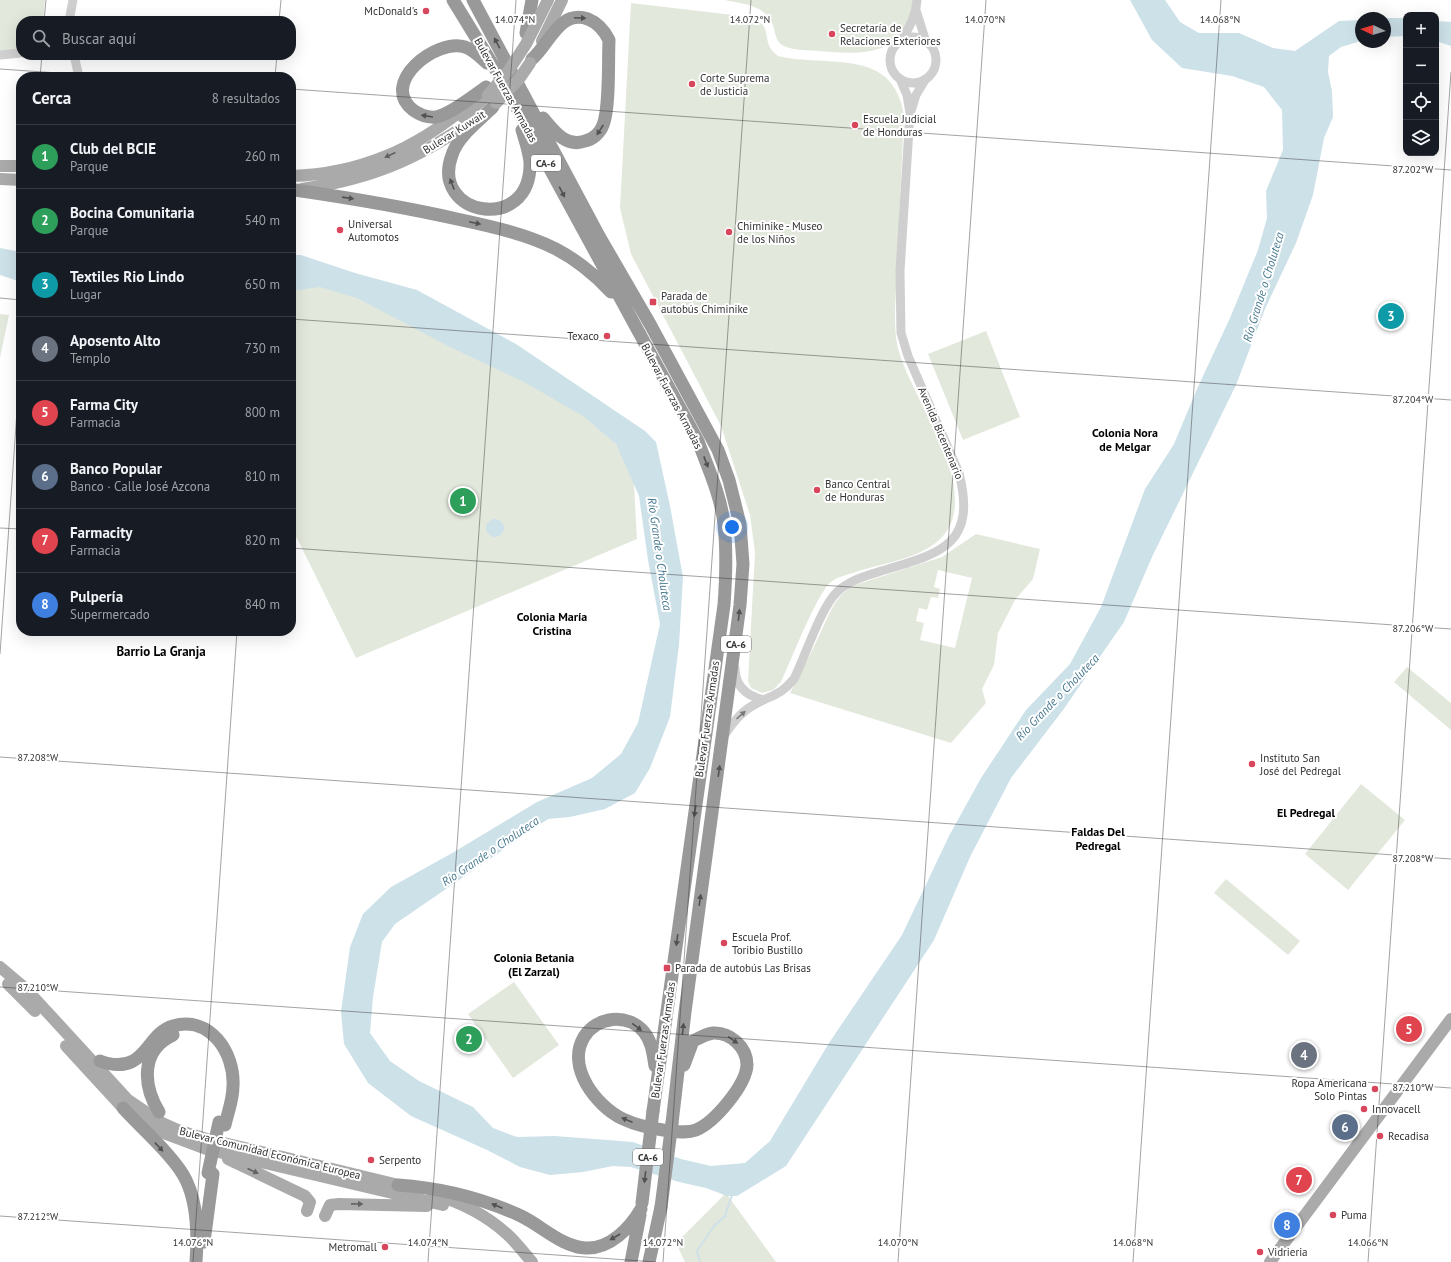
<!DOCTYPE html>
<html lang="es">
<meta charset="utf-8">
<style>
:root{--surface:#171b24;--page:#20242c;--text:#f1f3f6;--muted:#9ea1a6;--line:#363941;--accent:#d8465c}
body{margin:0;font-family:"PT Sans",sans-serif;background:var(--page);color:var(--text)}
.controls{position:absolute;right:12px;top:12px;display:grid;overflow:hidden;border-radius:8px;box-shadow:0 4px 16px #0002}
.controls button{width:36px;height:36px;display:grid;place-items:center;padding:0;border:0;border-bottom:1px solid var(--line);background:var(--surface);color:var(--text);font:20px sans-serif}
.compass{position:absolute;left:1355px;top:12px;width:36px;height:36px;border-radius:50%;background:var(--surface);box-shadow:0 4px 16px #0002;rotate:274deg}
.you{position:absolute;left:732px;top:527px;width:14px;height:14px;margin:-10px;border:3px solid #fff;border-radius:50%;background:#1a73e8;box-shadow:0 0 0 6px #1a73e833}
.badge{display:grid;place-items:center;width:26px;height:26px;border-radius:50%;background:var(--accent);color:#fff;font-size:13px;font-weight:700}
.pin{position:absolute;translate:-50% -50%;border:2px solid #fff;box-shadow:0 1px 4px #0006}
.list{margin:0;padding:0;list-style:none}
h2{display:flex;justify-content:space-between;align-items:center;height:52px;margin:0;padding:0 16px;font-size:17px}
h2 small{font-size:13px;font-weight:400;color:var(--muted)}
.list li{display:grid;grid-template-columns:26px 1fr auto;gap:12px;align-items:center;box-sizing:border-box;height:64px;padding:0 16px;border-top:1px solid var(--line)}
.list b{display:block;font-size:15px;white-space:nowrap}
.list p{margin:0;font-size:13px;white-space:nowrap;color:var(--muted)}
.list em{font-size:13px;font-style:normal;color:var(--muted)}
.icon{flex:none;width:22px;height:22px;fill:none;stroke:currentColor;stroke-width:2;stroke-linecap:round;stroke-linejoin:round}
.map{position:relative;flex:none;width:1451px;height:1262px;overflow:hidden}
.search{position:absolute;background:var(--surface);box-shadow:0 4px 16px #0002;left:16px;top:16px;width:280px;height:44px;display:flex;align-items:center;gap:10px;box-sizing:border-box;padding:0 14px;border-radius:16px;color:var(--muted);font-size:15px}
.panel{position:absolute;background:var(--surface);box-shadow:0 4px 16px #0002;left:16px;top:72px;width:280px;height:564px;border-radius:16px}
.map>svg:first-child{display:block}
.green{fill:#e3e8dc;fill-rule:evenodd}
.water{fill:#cde1e9}
.lines{fill:none;stroke-linecap:round;stroke-linejoin:round}
.stream{stroke:#cde1e9;stroke-width:2}
.minor{stroke:#cfcfcf;stroke-width:9}
.major{stroke:#aaa;stroke-width:12}
.highway{stroke:#999;stroke-width:13}
.major-bridge{stroke:#aaa;stroke-width:12}
.highway-bridge{stroke:#999;stroke-width:13}
.oneway{fill:#515151}
.oneway2{fill:#626262}
.oneway3{fill:#797979}
.ticks{fill:none;stroke:#323232;stroke-width:1;stroke-opacity:0.45}
.poi-dot{fill:#d8465c;stroke:#fff;stroke-width:1.5}
.labels{text-anchor:middle;dominant-baseline:central;stroke-width:4;stroke-linejoin:round;paint-order:stroke}
.shield{fill:#fff;stroke:#707070;stroke-width:1}
.shield-label{font-size:10px;font-weight:bold;fill:#323232}
.poi-label{font-size:11px;fill:#323232;stroke:#fff;text-anchor:start}
.street-label{font-size:11px;fill:#323232;stroke:#fff}
.water-label{font-size:12px;font-style:italic;fill:#46788f;stroke:#fff}
.neighbourhood-label{font-size:12px;font-weight:bold;fill:#000;stroke:#fff}
.quarter-label{font-size:13px;font-weight:bold;fill:#000;stroke:#fff}
.ticks-label{font-size:10px;text-anchor:middle;fill:#323232;stroke:#fff;stroke-width:4;stroke-linejoin:round;paint-order:stroke}
</style>
<div class="map">
<svg width="1451" height="1262" viewBox="0 0 1451 1262">
<rect width="100%" height="100%" fill="#fff"/>
<!-- green -->
<path class="green" d="M0 0H45L43 21H21V49L0 53Z
M724 0H914C913 6 913 13 911 18 896 58 853 54 820 51 809 50 794 51 784 46 774 41 776 31 772 23 765 5 740 3 724 0Z
M631 3 750 17C753 18 758 20 761 23 771 33 762 44 778 56 828 68 893 46 904 115L895 310C895 325 895 340 900 355 915 400 955 453 955 501 955 557 893 559 853 573 846 575 837 577 831 582 818 591 790 663 781 682L773 690 762 693 751 688 748 681 755 553 750 515 721 426 631 254 620 208Z
M306 283 382 294 590 412 633 466 637 539 356 658 297 538 291 535V285Z
M0 314 9 315 0 358Z
M986 331 1020 417 963 440 928 354Z
M976 534 1040 549 1033 579 1015 600 998 633 994 665 982 689 986 703 951 743 790 693C799 675 809 658 817 640 828 619 832 599 852 586L942 557ZM938 570 972 578 955 648 920 640 924 623 916 621 919 608 927 610 931 597 938 598 940 589 934 587Z
M1407 667 1451 703V730L1394 682Z
M1361 784 1405 820 1348 890 1305 854Z
M1226 879 1300 941 1288 955 1214 893Z
M514 982 559 1045 513 1078 468 1014Z
M726 1193 776 1262H685L676 1243Z"/>
<!-- water -->
<path class="water" d="M1130 0H1165L1180 22 1199 33H1239L1273 48 1295 51 1339 21 1361 20V41L1341 47 1329 56 1328 72 1332 91 1333 117 1324 138 1313 195 1296 243 1265 309 1236 385 1152 557 1124 622 1063 710 1011 778 970 857 934 940 786 1166 737 1196H727L706 1188 679 1182 631 1167 613 1166 583 1172 550 1175 520 1167 487 1150 411 1116 368 1083 344 1044 341 1012 350 947 363 914 391 887 454 852 537 802 592 778 621 754 638 723 660 624 648 560 639 496 616 444 583 416 526 383 450 347 357 298 320 287 291 291V255H301L355 273 417 290 516 344 645 431 656 442 670 506 683 577 679 645 670 717 650 768 635 793 605 809 570 817 548 819 395 924 382 942 373 997 370 1033 390 1061 419 1081 473 1107 493 1128 517 1137 555 1136 633 1142 681 1159 711 1166 745 1163 770 1141 829 1043 902 935 949 836 981 778 1026 710 1070 664 1101 607 1145 489 1174 444 1197 389 1230 318 1258 250 1267 218 1266 191 1283 150 1282 110 1264 87 1232 76 1182 68 1152 40Z
M1385 18H1406V36L1385 37Z
M1436 21 1451 22V46L1436 41Z
M0 248 21 252V282L0 275Z
M486 528a9 9 0 1 1 18 0a9 9 0 1 1-18 0Z"/>
<g class="lines">
<!-- stream -->
<path class="stream" d="M700 1262 697 1251 714 1226 725 1216 732 1195"/>
<!-- minor -->
<path class="minor" d="M916 10 926 42
M69 21 73 0
M890 60a23 23 0 1 1 46 0a23 23 0 1 1-46 0Z
M901 41C909 28 916 16 917 0
M0 55 21 53
M74 55 79 77
M911 111 916 95 925 80
M735 668C735 687 747 696 764 700
M724 736C732 724 740 713 752 706 770 695 779 697 794 679 805 657 821 607 837 592 848 581 863 577 878 572 937 554 978 548 959 473L908 356 901 333 900 271 910 113 907 95 900 79"/>
<!-- major -->
<path class="major" d="M542 41 562 0
M463 117 488 95
M0 166H21
M291 176C360 174 415 149 467 106
M0 179 21 180
M302 189C370 179 416 160 472 121
M0 967 26 989 128 1100 162 1123 180 1131 207 1139 407 1187
M8 984 35 1011
M66 1046 123 1108 158 1131 206 1149 443 1205
M228 1159 305 1196 310 1202 307 1211
M433 1194C460 1202 486 1215 507 1234 516 1242 524 1253 532 1262
M325 1216 330 1205 339 1204 427 1206
M1270 1262 1451 1019"/>
<!-- highway -->
<path class="highway" d="M453 0 499 75 698 441C708 468 721 496 724 524 727 551 726 578 724 605L653 1111
M473 0 599 236 650 324 718 450 729 480 740 524 743 564 740 605 685 1012 672 1123
M526 33 532 0
M532 59C549 45 559 9 588 19 598 23 604 30 609 40 608 61 610 108 603 125 600 133 593 139 585 141 566 148 554 131 543 118
M486 87C473 96 451 114 436 117 427 118 420 115 413 110 379 83 436 38 465 47 474 50 480 57 487 63
M493 107C479 121 458 136 452 155 429 216 532 235 530 162 529 151 525 140 522 130
M295 190C350 198 404 207 457 219 490 226 526 234 556 249 577 260 595 275 611 292
M100 1061C111 1065 122 1067 133 1061 149 1053 153 1032 173 1026 210 1015 235 1053 233 1086 233 1100 228 1112 225 1125
M655 1066C653 1054 652 1042 644 1032 628 1013 597 1016 584 1037 566 1067 596 1106 623 1119 636 1125 649 1128 663 1130 674 1131 686 1134 696 1130 715 1122 746 1085 747 1065 747 1047 730 1032 713 1033 706 1034 699 1038 693 1041L684 1065
M123 1108C141 1128 175 1157 186 1180 198 1205 198 1235 196 1262
M159 1112C143 1086 140 1050 173 1035
M398 1185C441 1188 482 1198 521 1216 542 1226 562 1247 586 1248 610 1249 630 1228 641 1209
M204 1242 213 1174
M631 1262 640 1215
M649 1262 661 1207"/>
<!-- major-bridge -->
<path class="major-bridge" d="M488 95 509 70 526 44 548 0
M496 103 519 79 530 63"/>
<!-- highway-bridge -->
<path class="highway-bridge" d="M208 1173 219 1122
M642 1203 653 1111
M661 1207 672 1123"/>
</g>
<!-- one-way arrows -->
<defs><path id="oneway-solid" d="M-6-.8H1V-3.2L6.5 0L1 3.2V.8H-6Z"/></defs>
<g class="oneway">
<use href="#oneway-solid" transform="translate(580 18) rotate(3)"/>
<use href="#oneway-solid" transform="translate(497 43) rotate(-118)"/>
<use href="#oneway-solid" transform="translate(427 116) rotate(-171)"/>
<use href="#oneway-solid" transform="translate(600 130) rotate(123)"/>
<use href="#oneway-solid" transform="translate(452 184) rotate(-111)"/>
<use href="#oneway-solid" transform="translate(562 192) rotate(62)"/>
<use href="#oneway-solid" transform="translate(348 198) rotate(8)"/>
<use href="#oneway-solid" transform="translate(475 223) rotate(12)"/>
<use href="#oneway-solid" transform="translate(706 462) rotate(69)"/>
<use href="#oneway-solid" transform="translate(739 615) rotate(-83)"/>
<use href="#oneway-solid" transform="translate(719 771) rotate(-82)"/>
<use href="#oneway-solid" transform="translate(695 811) rotate(98)"/>
<use href="#oneway-solid" transform="translate(700 900) rotate(-82)"/>
<use href="#oneway-solid" transform="translate(677 940) rotate(98)"/>
<use href="#oneway-solid" transform="translate(637 1027) rotate(37)"/>
<use href="#oneway-solid" transform="translate(683 1029) rotate(-84)"/>
<use href="#oneway-solid" transform="translate(733 1040) rotate(35)"/>
<use href="#oneway-solid" transform="translate(627 1120) rotate(-158)"/>
<use href="#oneway-solid" transform="translate(159 1147) rotate(47)"/>
<use href="#oneway-solid" transform="translate(645 1177) rotate(97)"/>
<use href="#oneway-solid" transform="translate(497 1206) rotate(-157)"/>
<use href="#oneway-solid" transform="translate(615 1237) rotate(150)"/>
</g>
<g class="oneway2">
<use href="#oneway-solid" transform="translate(390 155) rotate(155)"/>
<use href="#oneway-solid" transform="translate(253 1171) rotate(25)"/>
<use href="#oneway-solid" transform="translate(357 1204) rotate(1)"/>
</g>
<use class="oneway3" href="#oneway-solid" transform="translate(741 715) rotate(-42)"/>
<!-- ticks -->
<path class="ticks" d="M44 21 46 0M279 21 281 0M0 69 116 77M40 77 42 55M275 77 277 55M291 89 1451 170M0 298 21 300M291 319 1451 400M0 528 21 529M291 548 1451 629M0 654 21 354M0 757 1451 859M0 987 1451 1088M0 1216 656 1262M193 1262 237 631M428 1262 516 0M663 1262 751 0M898 1262 986 0M1133 1262 1221 0M1368 1262 1451 72"/>
<!-- markers -->
<g class="poi-dot">
<circle cx="426" cy="11" r="4"/>
<circle cx="832" cy="34" r="4"/>
<circle cx="692" cy="84" r="4"/>
<circle cx="855" cy="125" r="4"/>
<circle cx="340" cy="230" r="4"/>
<circle cx="729" cy="232" r="4"/>
<rect x="649" y="298" width="8" height="8" rx="2"/>
<circle cx="607" cy="336" r="4"/>
<circle cx="817" cy="490" r="4"/>
<circle cx="1252" cy="764" r="4"/>
<circle cx="724" cy="943" r="4"/>
<rect x="663" y="964" width="8" height="8" rx="2"/>
<circle cx="1375" cy="1089" r="4"/>
<circle cx="1364" cy="1109" r="4"/>
<circle cx="1380" cy="1136" r="4"/>
<circle cx="371" cy="1160" r="4"/>
<circle cx="1333" cy="1215" r="4"/>
<circle cx="385" cy="1247" r="4"/>
<circle cx="1260" cy="1252" r="4"/>
</g>
<g class="labels">
<!-- shield labels -->
<g class="shield">
<rect x="531" y="155" width="30" height="16" rx="3"/>
<rect x="721" y="636" width="30" height="16" rx="3"/>
<rect x="633" y="1149" width="30" height="16" rx="3"/>
</g>
<g class="shield-label">
<text x="546" y="163">CA-6</text>
<text x="736" y="644">CA-6</text>
<text x="648" y="1157">CA-6</text>
</g>
<!-- poi labels -->
<g class="poi-label">
<text x="418" y="11" text-anchor="end">McDonald's</text>
<text x="840" y="28">Secretaría de<tspan x="840" dy="13">Relaciones Exteriores</tspan></text>
<text x="700" y="78">Corte Suprema<tspan x="700" dy="13">de Justicia</tspan></text>
<text x="863" y="119">Escuela Judicial<tspan x="863" dy="13">de Honduras</tspan></text>
<text x="348" y="224">Universal<tspan x="348" dy="13">Automotos</tspan></text>
<text x="737" y="226">Chiminike - Museo<tspan x="737" dy="13">de los Niños</tspan></text>
<text x="661" y="296">Parada de<tspan x="661" dy="13">autobús Chiminike</tspan></text>
<text x="599" y="336" text-anchor="end">Texaco</text>
<text x="825" y="484">Banco Central<tspan x="825" dy="13">de Honduras</tspan></text>
<text x="1260" y="758">Instituto San<tspan x="1260" dy="13">José del Pedregal</tspan></text>
<text x="732" y="937">Escuela Prof.<tspan x="732" dy="13">Toribio Bustillo</tspan></text>
<text x="675" y="968">Parada de autobús Las Brisas</text>
<text x="1367" y="1083" text-anchor="end">Ropa Americana<tspan x="1367" dy="13">Solo Pintas</tspan></text>
<text x="1372" y="1109">Innovacell</text>
<text x="1388" y="1136">Recadisa</text>
<text x="379" y="1160">Serpento</text>
<text x="1341" y="1215">Puma</text>
<text x="377" y="1247" text-anchor="end">Metromall</text>
<text x="1268" y="1252">Vidrieria</text>
</g>
<!-- street labels -->
<g class="street-label">
<text transform="translate(506 90) rotate(61)">Bulevar Fuerzas Armadas</text>
<text transform="translate(454 132) rotate(-32)">Bulevar Kuwait</text>
<text transform="translate(672 396) rotate(62)">Bulevar Fuerzas Armadas</text>
<text transform="translate(941 433) rotate(67)">Avenida Bicentenario</text>
<text transform="translate(707 719) rotate(-82)">Bulevar Fuerzas Armadas</text>
<text transform="translate(663 1040) rotate(-82)">Bulevar Fuerzas Armadas</text>
<text transform="translate(270 1153) rotate(14)">Bulevar Comunidad Económica Europea</text>
</g>
<!-- water labels -->
<g class="water-label">
<text transform="translate(1263 287) rotate(-73)">Río Grande o Choluteca</text>
<text transform="translate(660 554) rotate(82)">Río Grande o Choluteca</text>
<text transform="translate(1057 697) rotate(-46)">Río Grande o Choluteca</text>
<text transform="translate(490 851) rotate(-34)">Río Grande o Choluteca</text>
</g>
<!-- neighbourhood labels -->
<g class="neighbourhood-label">
<text x="1125" y="432">Colonia Nora<tspan x="1125" dy="14">de Melgar</tspan></text>
<text x="552" y="616">Colonia María<tspan x="552" dy="14">Cristina</tspan></text>
<text x="1306" y="812">El Pedregal</text>
<text x="1098" y="831">Faldas Del<tspan x="1098" dy="14">Pedregal</tspan></text>
<text x="534" y="957">Colonia Betania<tspan x="534" dy="14">(El Zarzal)</tspan></text>
</g>
<!-- quarter labels -->
<g class="quarter-label">
<text x="161" y="651">Barrio La Granja</text>
</g>
</g>
<g class="ticks-label">
<text x="515" y="23">14.074°N</text>
<text x="750" y="23">14.072°N</text>
<text x="985" y="23">14.070°N</text>
<text x="1220" y="23">14.068°N</text>
<text x="1413" y="173">87.202°W</text>
<text x="1413" y="403">87.204°W</text>
<text x="1413" y="632">87.206°W</text>
<text x="38" y="761">87.208°W</text>
<text x="1413" y="862">87.208°W</text>
<text x="38" y="991">87.210°W</text>
<text x="1413" y="1091">87.210°W</text>
<text x="38" y="1220">87.212°W</text>
<text x="193" y="1246">14.076°N</text>
<text x="428" y="1246">14.074°N</text>
<text x="663" y="1246">14.072°N</text>
<text x="898" y="1246">14.070°N</text>
<text x="1133" y="1246">14.068°N</text>
<text x="1368" y="1246">14.066°N</text>
</g>
</svg>
<div class="controls">
<button>+</button>
<button>−</button>
<button><svg class="icon" aria-label="locate" viewBox="0 0 24 24"><circle cx="12" cy="12" r="6"/><path d="M12 2v4M12 18v4M2 12h4M18 12h4"/></svg></button>
<button><svg class="icon" aria-label="layers" viewBox="0 0 24 24"><path d="M12 4l9 5-9 5-9-5zM3 14l9 5 9-5"/></svg></button>
</div>
<svg class="compass" viewBox="-18 -18 36 36"><path d="M0-13l5 13h-10z" fill="#e53935"/><path d="M0 13l5-13h-10z" fill="#9ea1a6"/></svg>
<div class="you"></div>
<div class="pin badge" style="left:463px;top:501px;background:#2e9e5b">1</div>
<div class="pin badge" style="left:469px;top:1039px;background:#2e9e5b">2</div>
<div class="pin badge" style="left:1391px;top:316px;background:#0f9aa8">3</div>
<div class="pin badge" style="left:1304px;top:1055px;background:#6b7280">4</div>
<div class="pin badge" style="left:1409px;top:1029px;background:#e0444e">5</div>
<div class="pin badge" style="left:1345px;top:1127px;background:#5c6f8a">6</div>
<div class="pin badge" style="left:1299px;top:1180px;background:#e0444e">7</div>
<div class="pin badge" style="left:1287px;top:1225px;background:#3f7fe0">8</div>
<div class="search"><svg class="icon" aria-label="search" viewBox="0 0 24 24"><circle cx="10" cy="10" r="6"/><path d="M15 15l6 6"/></svg>Buscar aquí</div>
<section class="panel">
<h2>Cerca<small>8 resultados</small></h2>
<ul class="list">
<li><span class="badge" style="background:#2e9e5b">1</span><div><b>Club del BCIE</b><p>Parque</p></div><em>260 m</em></li>
<li><span class="badge" style="background:#2e9e5b">2</span><div><b>Bocina Comunitaria</b><p>Parque</p></div><em>540 m</em></li>
<li><span class="badge" style="background:#0f9aa8">3</span><div><b>Textiles Rio Lindo</b><p>Lugar</p></div><em>650 m</em></li>
<li><span class="badge" style="background:#6b7280">4</span><div><b>Aposento Alto</b><p>Templo</p></div><em>730 m</em></li>
<li><span class="badge" style="background:#e0444e">5</span><div><b>Farma City</b><p>Farmacia</p></div><em>800 m</em></li>
<li><span class="badge" style="background:#5c6f8a">6</span><div><b>Banco Popular</b><p>Banco · Calle José Azcona</p></div><em>810 m</em></li>
<li><span class="badge" style="background:#e0444e">7</span><div><b>Farmacity</b><p>Farmacia</p></div><em>820 m</em></li>
<li><span class="badge" style="background:#3f7fe0">8</span><div><b>Pulpería</b><p>Supermercado</p></div><em>840 m</em></li>
</ul>
</section>
</div>
